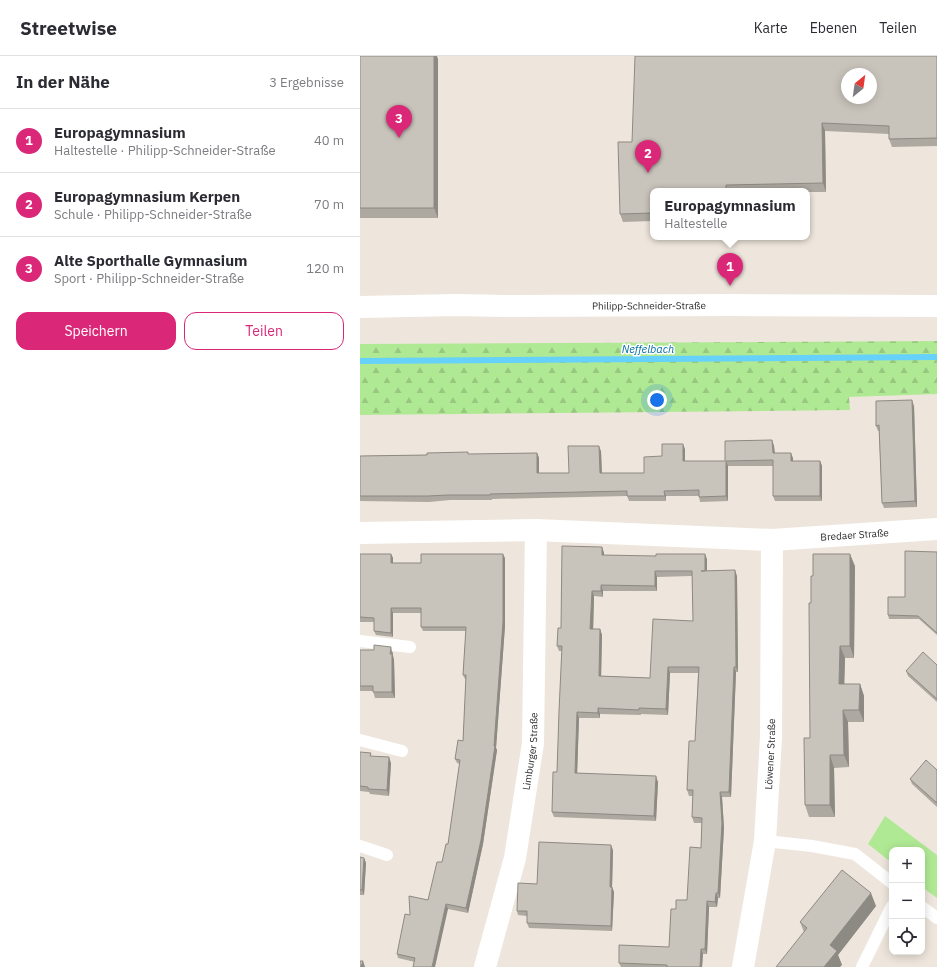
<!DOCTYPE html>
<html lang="de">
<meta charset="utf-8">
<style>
:root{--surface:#fff;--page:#f7f7f7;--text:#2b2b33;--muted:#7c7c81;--line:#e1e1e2;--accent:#db2777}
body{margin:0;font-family:"IBM Plex Sans",sans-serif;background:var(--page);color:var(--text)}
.controls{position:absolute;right:12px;bottom:12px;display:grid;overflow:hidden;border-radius:8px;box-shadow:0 2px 10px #0003}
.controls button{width:36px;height:36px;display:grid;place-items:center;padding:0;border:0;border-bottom:1px solid var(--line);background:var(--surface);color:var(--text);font:20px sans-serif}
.compass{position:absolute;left:481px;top:12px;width:36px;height:36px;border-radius:50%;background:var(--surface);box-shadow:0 2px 10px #0003;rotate:29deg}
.you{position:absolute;left:297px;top:344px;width:14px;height:14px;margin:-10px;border:3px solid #fff;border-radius:50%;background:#1a73e8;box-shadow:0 0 0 6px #1a73e833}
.badge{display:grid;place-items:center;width:26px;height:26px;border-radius:50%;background:var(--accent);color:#fff;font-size:13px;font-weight:700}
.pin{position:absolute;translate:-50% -33px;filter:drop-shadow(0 1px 2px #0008)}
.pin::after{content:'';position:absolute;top:21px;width:14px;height:12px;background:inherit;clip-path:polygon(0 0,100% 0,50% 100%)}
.popup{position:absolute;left:290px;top:132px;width:160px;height:52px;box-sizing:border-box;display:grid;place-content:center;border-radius:8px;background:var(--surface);filter:drop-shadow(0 1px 3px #0005);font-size:13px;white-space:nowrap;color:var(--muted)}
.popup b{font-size:15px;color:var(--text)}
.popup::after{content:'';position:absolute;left:50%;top:100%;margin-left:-8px;border:8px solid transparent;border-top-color:var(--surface)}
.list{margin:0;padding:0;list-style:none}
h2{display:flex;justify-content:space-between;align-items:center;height:52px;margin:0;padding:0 16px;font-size:17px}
h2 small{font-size:13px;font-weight:400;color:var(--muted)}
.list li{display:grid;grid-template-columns:26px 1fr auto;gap:12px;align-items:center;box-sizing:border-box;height:64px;padding:0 16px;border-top:1px solid var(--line)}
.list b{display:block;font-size:15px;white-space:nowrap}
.list p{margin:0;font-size:13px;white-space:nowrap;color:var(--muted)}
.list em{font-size:13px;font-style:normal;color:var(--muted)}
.actions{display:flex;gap:8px;padding:12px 16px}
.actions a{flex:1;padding:9px 0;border:1px solid var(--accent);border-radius:12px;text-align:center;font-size:14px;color:var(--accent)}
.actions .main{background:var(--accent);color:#fff}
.icon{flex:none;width:22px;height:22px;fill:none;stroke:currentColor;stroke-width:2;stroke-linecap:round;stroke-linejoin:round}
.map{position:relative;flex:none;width:577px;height:911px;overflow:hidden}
header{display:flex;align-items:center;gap:24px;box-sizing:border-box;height:56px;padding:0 20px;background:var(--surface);border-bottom:1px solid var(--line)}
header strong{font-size:19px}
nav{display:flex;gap:22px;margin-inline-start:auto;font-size:14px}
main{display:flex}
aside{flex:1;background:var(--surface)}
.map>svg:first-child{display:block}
.green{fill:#b0e994}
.forest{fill:url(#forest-firs)}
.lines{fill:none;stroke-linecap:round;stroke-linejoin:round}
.stream{stroke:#66d1f9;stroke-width:6}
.lane{stroke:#fff;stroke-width:12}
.street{stroke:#fff;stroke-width:22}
.wall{fill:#ada9a1;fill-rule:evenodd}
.shaded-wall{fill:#8d8983}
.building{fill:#c9c4bb;stroke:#8d8983;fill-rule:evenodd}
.labels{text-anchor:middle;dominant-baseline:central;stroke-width:3;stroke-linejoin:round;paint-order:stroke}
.street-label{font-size:10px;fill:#2b2b2b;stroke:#fff}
.water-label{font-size:11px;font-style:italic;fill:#026ea8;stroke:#fff}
</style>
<header>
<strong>Streetwise</strong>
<nav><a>Karte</a><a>Ebenen</a><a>Teilen</a></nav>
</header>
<main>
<aside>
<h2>In der Nähe<small>3 Ergebnisse</small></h2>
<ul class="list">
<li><span class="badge">1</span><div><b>Europagymnasium</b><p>Haltestelle · Philipp-Schneider-Straße</p></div><em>40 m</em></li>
<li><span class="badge">2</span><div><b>Europagymnasium Kerpen</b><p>Schule · Philipp-Schneider-Straße</p></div><em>70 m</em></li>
<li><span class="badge">3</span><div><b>Alte Sporthalle Gymnasium</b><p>Sport · Philipp-Schneider-Straße</p></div><em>120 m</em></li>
</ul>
<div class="actions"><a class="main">Speichern</a><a>Teilen</a></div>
</aside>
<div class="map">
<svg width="577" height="911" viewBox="0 0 577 911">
<defs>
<pattern id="forest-firs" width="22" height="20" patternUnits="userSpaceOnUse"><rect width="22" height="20" fill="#b0e994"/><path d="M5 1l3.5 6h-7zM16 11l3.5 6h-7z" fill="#98c880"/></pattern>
</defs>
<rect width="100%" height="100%" fill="#eee6dc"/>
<!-- green -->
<path class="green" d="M525 760 577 799V842L562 831V794H532V807L508 788Z"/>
<!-- forest -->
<path class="forest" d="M577 285V338L489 341 490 354 0 359V288Z"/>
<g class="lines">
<!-- stream -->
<path class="stream" d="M0 305 577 301"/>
<!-- lane -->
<path class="lane" d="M0 585 50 591
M0 684 42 695
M405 785 452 790 495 798 532 827
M0 790 27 799
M562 851 577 862
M502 911 532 850"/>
<!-- street -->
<g class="street">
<path id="s1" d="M0 251 96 249 146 250 369 249 577 250"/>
<path id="s2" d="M0 477 176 474 412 484 577 473"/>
<path id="s3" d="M125 911 155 802 173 687 176 474"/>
<path id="s4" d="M383 911 405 785 411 681 412 484"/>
</g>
</g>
<!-- wall -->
<path class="wall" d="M0 0 78 3V162H0Z
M577 0V90L532 91 529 83V78L465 75 466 136H447V135H293V165L263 166 260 158 272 86Z
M554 350 557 451 524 452 522 447 519 375H518L516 370Z
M412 384 414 390 415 397 433 402V405H460L462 410V445H415L413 440V410H368V445L340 446 339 440H306V445H269L267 440 132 443V444H90L69 446 0 445V400L177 397 179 402V417H209L241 395 242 417H284L302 400 325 393V405H365Z
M242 491 244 497V499L347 503V515L377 520 378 616H376L371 741H362L364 772 360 842H358L357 851H349L347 898H343L342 911H261L259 907 309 891 316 853 327 844 341 792 342 767H334L332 761 333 740H329L327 734 335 685 338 617H310L308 659 281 658V659L240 658V662H219L217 717 298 726 296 765 194 761 192 756 197 716 202 595H199L197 590 201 572ZM332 520 333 565 290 622 241 620 242 579 240 573H233L234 540 243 541V535H297V521Z
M577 496V579L559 563H529L528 559 545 541Z
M0 498H31L33 502V507H61L145 502V570L136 692 137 694 123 788 108 857 88 853 55 906 38 902 37 898 50 859 68 844 82 806 88 788 100 708 97 707 95 703 103 685 106 624 105 623 103 619 106 575H63L61 571V557H33V581L16 579 14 575V566H0Z
M495 510 494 602H485L484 628H500L504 640V666H488L489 711 474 712 475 761H449L445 749 450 682 451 547 453 520Z
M0 594 33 596V600L34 604 35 642H15L13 635H0Z
M577 609V646L548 620 546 615Z
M0 696 31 707 29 740 10 738 9 736 0 735Z
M577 714V751L552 728 550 723Z
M253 794 252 831 254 836 252 875 169 872 167 867V860L158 859 157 855 177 828Z
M0 801 4 802 6 807 4 839H0Z
M516 850 478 899 482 909 444 876 440 866Z"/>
<!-- shaded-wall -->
<path class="shaded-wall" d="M74 0H77L78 3V162L74 152Z
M462 67 465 75 466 136 463 127Z
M552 344 554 350 557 451 555 445Z
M412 384 414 390 415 402 413 397Z
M323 388 325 393V410L323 405Z
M239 390 241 395 242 422 240 417Z
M177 397 179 402V422L177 417Z
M431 397 433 402V410L431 405Z
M366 405 368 410V445L366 440Z
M460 405 462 410V445L460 440Z
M304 435 306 440V445Z
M242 491 244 497V504L242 499Z
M31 498 33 502V511L31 507Z
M143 498 145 502V570L136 692 137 694 123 788 108 857 106 852 134 690Z
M345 498 347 503V520L345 515Z
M490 498 495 510 494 602 490 590Z
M375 514 377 520 378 616 376 611Z
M295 515 297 521V535L295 530Z
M241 529 243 535V541L241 535Z
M232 535 234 540 233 579 230 573Z
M31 552 33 557V581L31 577Z
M240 573 242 579 241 626 239 620Z
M480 590 485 602 484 641 479 628Z
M31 591 34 604 35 642 32 636Z
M308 611 310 617 308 659 306 653Z
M374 611 376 616 371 741 369 736Z
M500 628 504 640V666L499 654Z
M238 652 240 658V662L238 657Z
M483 654 488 666 489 711 484 699Z
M217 656 219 662 217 723 215 717Z
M470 699 474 712 475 761 470 749Z
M29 701 31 707 29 740 27 734Z
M296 720 298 726 296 765 294 760Z
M360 736 362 741 364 772 360 842 358 837Z
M251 789 253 794 252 832V831L254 836 252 875 251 870 250 831Z
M4 802 6 807 4 839 2 834Z
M356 837 358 842 357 851 355 846Z
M511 837 516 850 478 899 482 909 480 911H464L470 889Z
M347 845 349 851 347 898 345 893Z
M86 848 88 853 75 911H72Z
M341 893 343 898 342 911H340Z
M3 905 5 911H1Z"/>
<!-- building -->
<path class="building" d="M0 0H74V152H0Z
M275 0H577V82L529 83V70L462 67 463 127 366 129V135H293V157L260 158 258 86H272ZM487 18H511V42H487Z
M552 344 555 445 522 447 519 369 516 370V345Z
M412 384 413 397H431V405H460V440H413V404L366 405V440L339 441V434L304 435 305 440H267V435L130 438V439H88L68 440H0V400L67 399V397L108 396V398L177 397V417H209L208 390H239L240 417H284V401L302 400V388H323V405H365V385Z
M202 490 242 491V499L296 500V498H345V515H341L375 514 376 611H374L369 736H360L362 767 358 837H356L355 846 347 845 345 893H341L340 911H307V909L259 907V889L309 891 311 853H316V844H327L330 791 341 792 342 762 332 761 333 734H327L329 685H335L339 611H308L306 653 279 652V654L238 652V657L217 656 215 717 296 720 294 760 192 756 193 716H197L199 655 202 590H197L198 572H201ZM295 515H332L333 565 293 563 290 622 239 620 240 573H230L232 535H241V529L295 530Z
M545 495 577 496V577L558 560 528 559V541H545Z
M0 498H31V507H61V498H143V566L134 690H135L121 784 106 852 86 848 72 911H53L55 902 37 898 45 858 50 859 49 840 68 844 77 806H82L86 788H88L100 704 95 703 98 684 103 685 106 619H103L106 571H61V552H31V577L14 575V562L0 561Z
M453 498H490V590H480L479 628H500L499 654H483L484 699H470V749H445L444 682H450L449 547H451V520H453Z
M14 589 31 591 30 598H32V636H13V630H0V594H14Z
M563 596 577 609V643L546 615Z
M0 696 11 697 10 700 29 701 27 734 8 733V731L0 730Z
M566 704 577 714V747L550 723Z
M179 786 251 789 250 831H252L251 870 167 867V855H157L158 827 177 828Z
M0 801 4 802 2 834H0Z
M482 814 511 837 470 889 477 895 464 911H416L447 872 440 866Z
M0 905H3L1 911H0Z"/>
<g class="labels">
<!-- street labels -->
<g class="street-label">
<text stroke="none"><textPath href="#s1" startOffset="289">Philipp-Schneider-Straße</textPath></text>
<text stroke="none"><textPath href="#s2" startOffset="495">Bredaer Straße</textPath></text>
<text stroke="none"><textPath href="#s3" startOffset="221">Limburger Straße</textPath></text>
<text stroke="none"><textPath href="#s4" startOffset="215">Löwener Straße</textPath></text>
</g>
<!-- water labels -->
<g class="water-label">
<text x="288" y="293">Neffelbach</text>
</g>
</g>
</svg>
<div class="controls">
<button>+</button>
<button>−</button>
<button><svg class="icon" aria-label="locate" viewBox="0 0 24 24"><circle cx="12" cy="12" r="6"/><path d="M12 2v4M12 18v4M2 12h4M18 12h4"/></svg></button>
</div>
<svg class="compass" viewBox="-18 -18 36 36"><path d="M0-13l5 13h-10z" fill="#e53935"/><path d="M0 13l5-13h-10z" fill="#7c7c81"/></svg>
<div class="you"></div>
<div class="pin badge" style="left:370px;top:230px">1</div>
<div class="popup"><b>Europagymnasium</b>Haltestelle</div>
<div class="pin badge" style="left:288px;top:117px">2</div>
<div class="pin badge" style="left:39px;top:82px">3</div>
</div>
</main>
